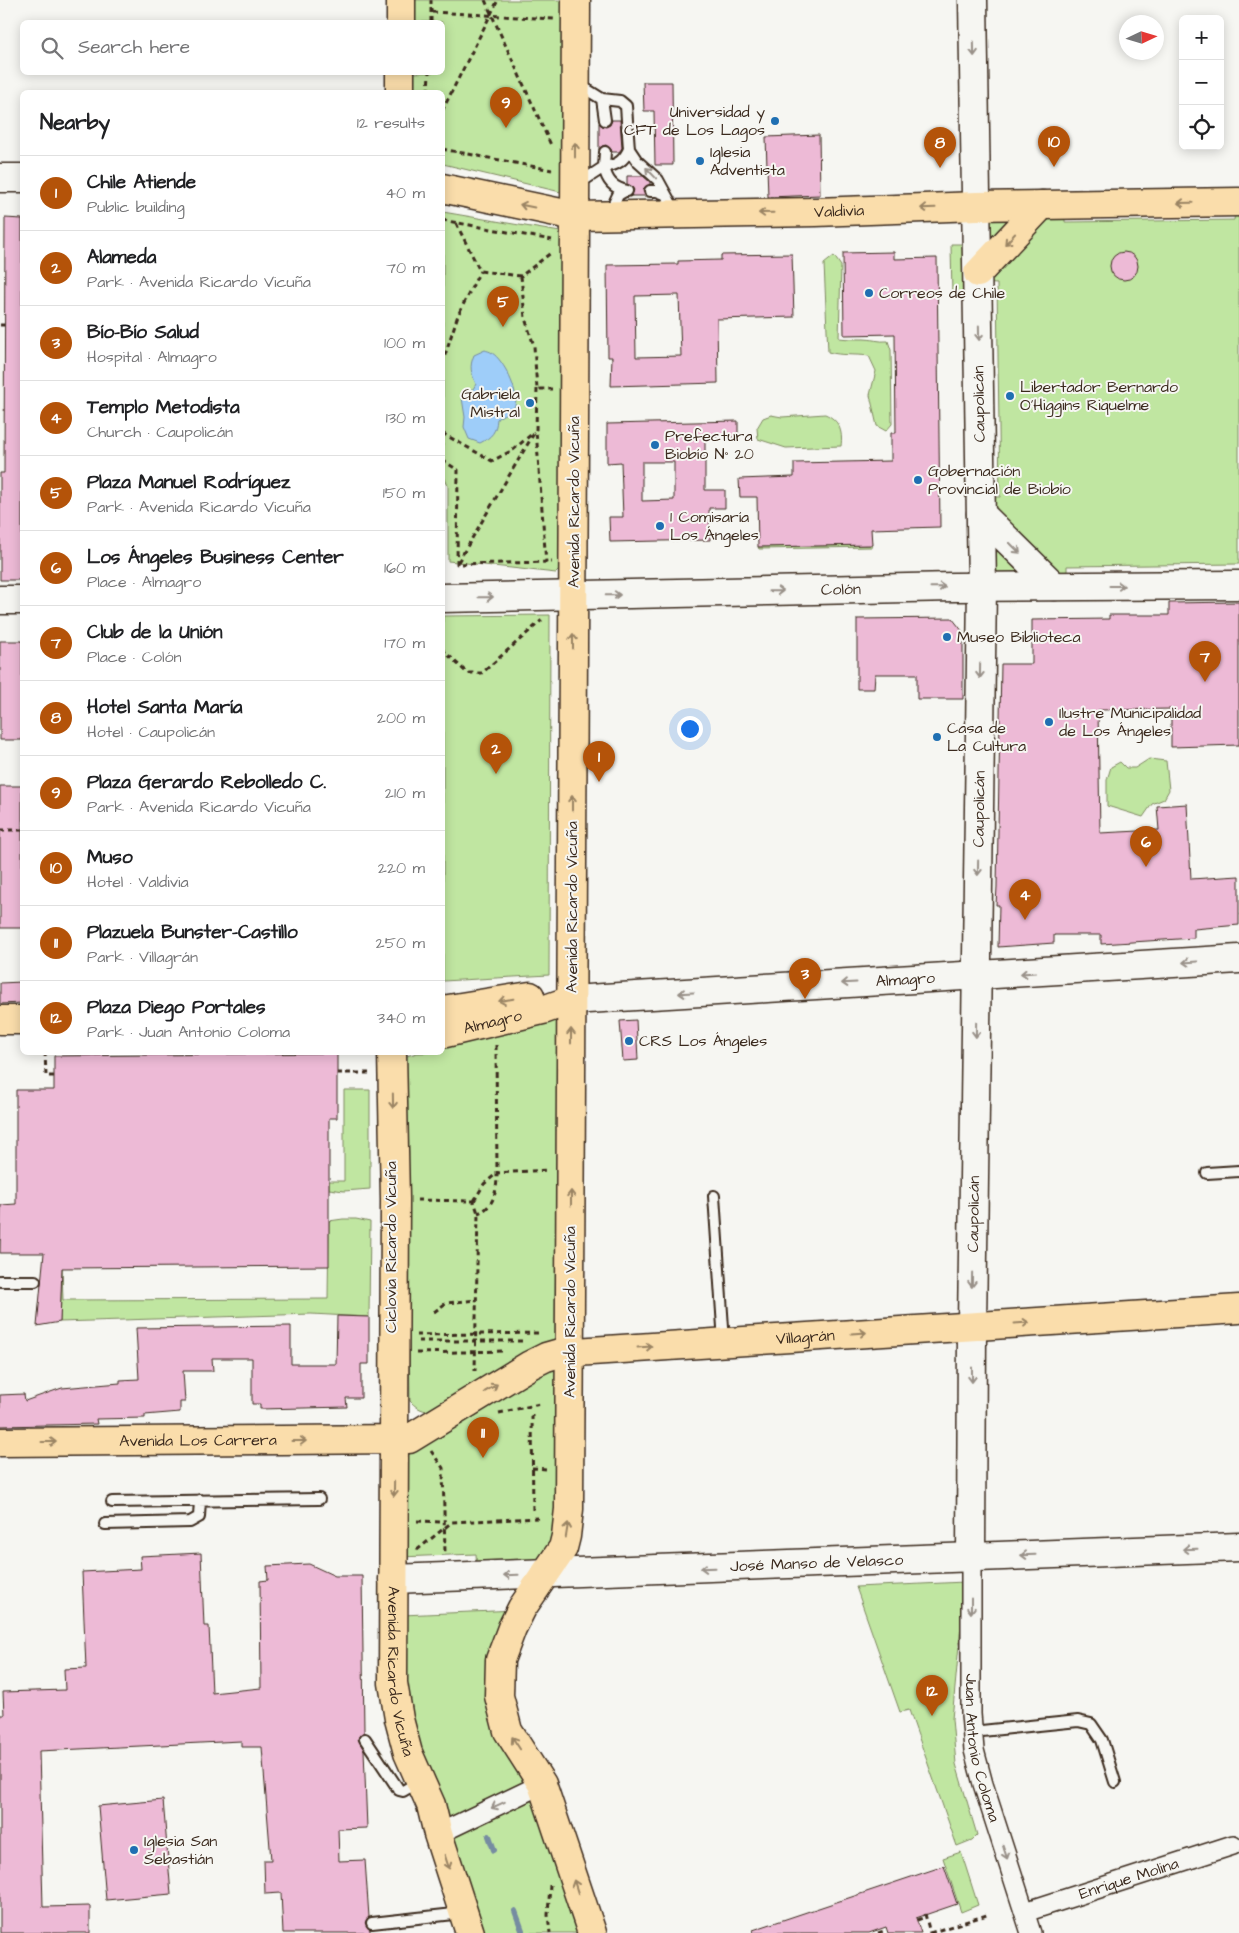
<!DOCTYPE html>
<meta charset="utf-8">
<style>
:root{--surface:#fff;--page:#f2f2f2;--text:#202124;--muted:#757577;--line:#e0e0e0;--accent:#b45309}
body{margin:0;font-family:"Architects Daughter",sans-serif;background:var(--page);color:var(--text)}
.controls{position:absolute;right:15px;top:15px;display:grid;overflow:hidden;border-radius:8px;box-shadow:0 2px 12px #0003}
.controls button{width:45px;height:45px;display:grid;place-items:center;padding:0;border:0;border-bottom:1px solid var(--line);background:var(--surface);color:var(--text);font:25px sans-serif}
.compass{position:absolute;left:1119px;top:15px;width:45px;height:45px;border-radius:50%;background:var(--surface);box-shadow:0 2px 12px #0003;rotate:86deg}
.you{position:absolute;left:689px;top:728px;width:18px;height:18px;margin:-12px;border:4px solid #fff;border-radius:50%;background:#1a73e8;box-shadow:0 0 0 8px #1a73e833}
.badge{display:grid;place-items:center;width:32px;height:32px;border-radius:50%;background:var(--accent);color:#fff;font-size:16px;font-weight:700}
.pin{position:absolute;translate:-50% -41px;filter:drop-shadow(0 1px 2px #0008)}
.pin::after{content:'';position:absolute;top:26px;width:18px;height:15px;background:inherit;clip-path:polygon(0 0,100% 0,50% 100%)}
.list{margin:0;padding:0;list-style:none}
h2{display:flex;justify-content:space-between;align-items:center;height:65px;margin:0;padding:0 20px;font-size:21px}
h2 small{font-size:16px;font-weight:400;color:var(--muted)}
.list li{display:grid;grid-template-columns:32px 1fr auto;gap:15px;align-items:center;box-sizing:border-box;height:75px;padding:0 20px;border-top:1px solid var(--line)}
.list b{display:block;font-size:19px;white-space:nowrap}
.list p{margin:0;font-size:16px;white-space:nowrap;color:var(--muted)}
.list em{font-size:16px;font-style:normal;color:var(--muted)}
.icon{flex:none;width:28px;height:28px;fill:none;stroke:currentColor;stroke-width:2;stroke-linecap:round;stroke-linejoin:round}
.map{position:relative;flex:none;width:1239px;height:1933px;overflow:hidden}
.search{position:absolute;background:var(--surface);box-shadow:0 2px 12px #0003;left:20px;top:20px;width:425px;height:55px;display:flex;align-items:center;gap:12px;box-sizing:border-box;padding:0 18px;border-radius:8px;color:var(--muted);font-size:19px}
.panel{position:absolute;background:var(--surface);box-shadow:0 2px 12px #0003;left:20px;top:90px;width:425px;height:965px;border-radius:8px}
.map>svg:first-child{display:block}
.green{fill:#c0e6a1;stroke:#7e8860}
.water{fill:#9ecdf9;stroke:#768ca1}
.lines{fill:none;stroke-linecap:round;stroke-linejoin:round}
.stream{stroke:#768ca1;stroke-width:6}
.building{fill:#edbad6;stroke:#3b2a1e;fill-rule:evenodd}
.lane-casing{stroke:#3b2a1e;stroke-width:14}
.street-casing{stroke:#3b2a1e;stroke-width:22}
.secondary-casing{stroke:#3b2a1e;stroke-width:31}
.primary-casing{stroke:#3b2a1e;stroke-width:31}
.path{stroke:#3b2a1e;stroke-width:3;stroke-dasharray:5 4;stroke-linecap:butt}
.lane{stroke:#f6f6f2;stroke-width:10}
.street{stroke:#f6f6f2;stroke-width:19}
.secondary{stroke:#f6f6f2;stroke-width:28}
.primary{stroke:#faddab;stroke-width:28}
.oneway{stroke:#989088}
.oneway2{stroke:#9a8464}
.poi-dot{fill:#1f6fb2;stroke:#f6f6f2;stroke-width:2}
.labels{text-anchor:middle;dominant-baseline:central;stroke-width:4;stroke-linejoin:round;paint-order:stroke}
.poi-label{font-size:16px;fill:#3b2a1e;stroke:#f6f6f2;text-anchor:start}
.street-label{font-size:16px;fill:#3b2a1e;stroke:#f6f6f2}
</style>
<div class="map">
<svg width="1239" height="1933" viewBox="0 0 1239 1933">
<rect width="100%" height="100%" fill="#f6f6f2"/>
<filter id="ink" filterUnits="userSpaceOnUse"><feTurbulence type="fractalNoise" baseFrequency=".02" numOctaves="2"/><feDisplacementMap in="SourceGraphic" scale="10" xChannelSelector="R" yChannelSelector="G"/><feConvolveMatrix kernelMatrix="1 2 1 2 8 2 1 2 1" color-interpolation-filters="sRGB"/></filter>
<g filter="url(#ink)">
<!-- green -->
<path class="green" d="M411 0H568L569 194 443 164 442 92H410V73L442 72V22H410Z
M1239 205V564L1067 566V584H984L983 497H1000L997 284 981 283 979 209 1065 207V222L1234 220 1235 212Z
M443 212 566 233 563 566 556 573 448 561V486L443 474Z
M951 244H964L966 296 952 297Z
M834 256 841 266 839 338C847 339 855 339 864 339 872 339 879 342 888 341L891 350 892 424 886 431 877 426 870 395 876 371 869 356C856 354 842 356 828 352L824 264Z
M825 414C839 420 843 431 841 446L786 448 758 439 757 428 763 418 771 415 782 417Z
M872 545V547L759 549 758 547Z
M550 615 549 975 443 981V616Z
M1149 759 1166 761 1169 790 1164 799 1152 804 1143 817 1107 806V780L1111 767 1120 762 1126 768H1135Z
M557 1020 555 1352 440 1412C427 1412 419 1411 410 1401L409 1335 405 1325 403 1057 417 1053 442 1052 443 1046Z
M344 1090H370V1189L344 1191 329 1189V1181H344Z
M343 1219H356L370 1222 369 1317 311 1314 60 1322 62 1268 63 1300 328 1299 329 1221Z
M567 1359 552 1557 477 1571 476 1554 400 1557 401 1442Z
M965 1582 952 1719 956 1764 977 1835 972 1840 957 1846 909 1710 900 1712 856 1587Z
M517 1610 498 1650 534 1781 581 1933H477L407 1723 402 1615Z
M961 1852 978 1905 961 1912 943 1858Z"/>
<!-- water -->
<path class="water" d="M485 350C487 351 490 351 492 353 503 359 520 393 515 405 513 412 502 414 497 419 496 432 492 437 480 443L469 439 464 427 465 417 462 398 463 394 473 389 476 384C471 373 469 367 474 355Z"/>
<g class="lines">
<!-- stream -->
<path class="stream" d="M489 1836 494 1850
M515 1911 523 1933"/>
</g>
<!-- building -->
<path class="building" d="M643 82H672L673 165H655L654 111H644Z
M612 120H620L622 148 619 152H612L611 149 606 145 602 146 599 150V123L602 126 606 127 610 125Z
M819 135 820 195 768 197 766 137Z
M627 176H643L650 182V184L644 188 643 191 646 196H631L634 190 631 186 627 184Z
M5 218 22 219V580H0V473H4Z
M894 252V259L937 258 940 527 871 529 872 545 758 547 757 497H740L739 479 794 477V463L891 461V433H896L895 334 844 335 843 253Z
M1110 266a14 14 0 1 1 28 0a14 14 0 1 1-28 0Z
M792 254 794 317 717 319 718 383 611 386 612 357H608L607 265 678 264V261L721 260V255ZM679 295 681 356 636 357 635 296Z
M738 421V437L705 438V490H725V508H709L710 540 610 542 609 517H623L621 462 607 463V424ZM642 462H674V500L642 501Z
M1239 602V745L1171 747V709L1098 710 1100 833 1159 830 1157 806 1187 804 1191 879 1239 876V925L1194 929V938L1101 944V935H1054V943L998 947 999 905H996L997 887 1001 664H1032V620L1109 619V615H1169V603Z
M952 618 963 632V699H917V674H875L874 689H857V619Z
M0 641H22V740H0Z
M0 786H22V928H0Z
M22 982V1003L0 1004V983Z
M636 1020 638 1060 623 1061 620 1021Z
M337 1053V1118H329V1266L62 1268 60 1322 37 1326 44 1253H0L1 1205 16 1204V1090H54V1056Z
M337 1316 369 1317V1364H361V1398H346L347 1407 260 1409V1404H252V1358H212L213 1371H183L185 1402H180V1412L145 1415V1418L96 1419 97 1424 0 1426V1395L24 1394 25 1401 62 1388 120 1383V1380L139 1379 136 1328 291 1326V1364H336Z
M201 1553 204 1626H209L212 1693 261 1688 260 1581 268 1580 267 1566 309 1564 335 1576H362L364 1732 359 1736 358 1739 364 1750 367 1828 338 1829 339 1861 365 1860 369 1917 365 1923 370 1929V1933H283L281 1893 265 1894 264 1860H271L262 1747H241V1741L39 1751 43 1907 90 1906V1933H0V1715H4L3 1692 65 1690 64 1669 86 1668 82 1572 141 1569 140 1556Z
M163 1800 171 1894 106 1900 98 1806Z
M944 1866 957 1904 916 1918 921 1933H888L886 1927 869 1933H754L753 1930Z"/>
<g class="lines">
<defs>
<path id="lane" d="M578 84 602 99 620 101 626 106 629 149 637 161 658 180 675 211
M602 99 605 120
M578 184 604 167 605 152
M627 191C613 188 607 181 604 167 617 165 624 161 629 149
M650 191H657L665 194
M609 214 618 195 625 191
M1207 1173 1239 1171
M714 1196 724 1342
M0 1281H35
M112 1502 319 1499
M105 1524 190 1522 199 1517 200 1500
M972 1732 1078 1721 1091 1724 1102 1740 1115 1782
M365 1739 399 1790 403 1791 415 1784 420 1788
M372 1923 463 1913"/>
<g id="street">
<path id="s1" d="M971 1558V1714L974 1750 983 1784 1031 1933"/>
<path d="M438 1834 542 1784"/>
<path id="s2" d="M1025 1912 1233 1845"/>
</g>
<g id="secondary">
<path d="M0 178H22"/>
<path d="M981 514 1054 586"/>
<path id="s3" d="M442 598 954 587 1239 585"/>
<path d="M0 600H22"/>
<path id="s4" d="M571 1000 1239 959"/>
<path id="s5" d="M971 1558 972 1326 982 587 973 0"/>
<path id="s6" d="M393 1579 1239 1547"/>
</g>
<g id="primary">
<path d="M576 0 569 1509 566 1536 563 1548 522 1608 512 1628 500 1660 499 1696 508 1731 542 1784 592 1933"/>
<path d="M401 22V0"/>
<path d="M400 92V72"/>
<path id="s7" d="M442 188 575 216 816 212 977 206 1239 202"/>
<path d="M978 273 1042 205"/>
<path d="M442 1010 530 996"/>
<path d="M0 1020H22"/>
<path id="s8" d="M442 1034 543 1010 571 1000"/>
<path id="s9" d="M392 1052 395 1199 393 1683 399 1719 404 1738 408 1753 431 1805 438 1834 470 1933"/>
<path id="s10" d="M0 1442 409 1439 530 1365 546 1357 560 1353 1239 1309"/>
</g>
</defs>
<!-- lane casing -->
<use href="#lane" class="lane-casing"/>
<!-- street casing -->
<use href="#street" class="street-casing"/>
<!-- secondary casing -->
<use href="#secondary" class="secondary-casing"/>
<!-- primary casing -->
<use href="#primary" class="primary-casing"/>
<!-- path -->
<path class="path" d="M485 0 551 145
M432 12 554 19
M431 22V0
M428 92 429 72
M442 111 498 0
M442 149 552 170
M442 220 552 240
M456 223 480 271 521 276 552 252
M521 276 525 318 534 346 537 389H552
M0 325H4
M442 364 458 315 480 271
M537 389 536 430 546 563
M442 433 492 461 513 450 534 432
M442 460 458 470 457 564 552 562
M458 562 536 430
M442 649 467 673H482L542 620
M0 830H22
M496 1045 497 1173 548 1170
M45 1052 46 1076H54
M337 1073H369
M417 1200 474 1201 478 1213 475 1371
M474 1201 484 1184 497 1173C497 1189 495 1207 478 1213
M434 1312 446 1303 476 1300
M416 1335 540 1333
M418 1341H524
M416 1353 505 1351
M499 1413 540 1404
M532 1415 533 1514
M431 1451 443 1468 445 1553
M532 1468 547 1469
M417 1521 443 1522
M417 1550 452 1522 539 1518
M550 1885 548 1915 550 1933
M925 1914 930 1933
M917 1920 926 1917
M878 1933 884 1931
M930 1933 990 1914"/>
<!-- lane -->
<use href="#lane" class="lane"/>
<!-- street -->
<use href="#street" class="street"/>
<!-- secondary -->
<use href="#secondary" class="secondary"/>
<!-- primary -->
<use href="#primary" class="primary"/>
</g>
<!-- one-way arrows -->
<defs><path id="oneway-shaft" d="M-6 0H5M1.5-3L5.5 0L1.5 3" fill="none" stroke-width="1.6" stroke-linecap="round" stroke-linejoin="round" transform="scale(1.25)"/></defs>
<g class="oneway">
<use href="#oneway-shaft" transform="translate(974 49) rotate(89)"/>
<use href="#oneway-shaft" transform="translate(651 173) rotate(-134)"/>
<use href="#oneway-shaft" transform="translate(979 333) rotate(89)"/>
<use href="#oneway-shaft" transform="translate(1015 548) rotate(45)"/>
<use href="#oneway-shaft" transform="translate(1117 586)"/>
<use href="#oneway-shaft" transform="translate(938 587) rotate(-1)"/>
<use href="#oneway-shaft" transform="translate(776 591) rotate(-1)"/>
<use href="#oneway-shaft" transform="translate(613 595) rotate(-1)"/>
<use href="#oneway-shaft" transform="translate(486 597) rotate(-1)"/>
<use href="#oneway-shaft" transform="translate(980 671) rotate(91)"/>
<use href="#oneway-shaft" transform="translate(978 868) rotate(91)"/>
<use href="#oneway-shaft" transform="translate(1190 962) rotate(176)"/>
<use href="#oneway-shaft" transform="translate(1028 973) rotate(176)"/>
<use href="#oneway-shaft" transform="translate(849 983) rotate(177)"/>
<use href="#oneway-shaft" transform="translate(686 993) rotate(177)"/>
<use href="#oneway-shaft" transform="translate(976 1030) rotate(91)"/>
<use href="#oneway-shaft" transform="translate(972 1280) rotate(91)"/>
<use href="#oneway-shaft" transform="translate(972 1375) rotate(90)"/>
<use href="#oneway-shaft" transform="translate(1190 1549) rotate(178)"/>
<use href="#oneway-shaft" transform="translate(1028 1555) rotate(178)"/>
<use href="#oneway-shaft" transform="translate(708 1568) rotate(178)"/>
<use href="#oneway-shaft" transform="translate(511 1575) rotate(178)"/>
<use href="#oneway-shaft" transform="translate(971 1606) rotate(90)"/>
<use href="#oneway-shaft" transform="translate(498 1805) rotate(155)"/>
<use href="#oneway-shaft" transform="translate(1005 1852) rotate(72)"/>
</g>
<g class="oneway2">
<use href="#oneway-shaft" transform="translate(575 150) rotate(-90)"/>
<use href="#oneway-shaft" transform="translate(1185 203) rotate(179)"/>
<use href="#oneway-shaft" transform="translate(527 206) rotate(-168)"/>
<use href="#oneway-shaft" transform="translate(928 208) rotate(178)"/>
<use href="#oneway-shaft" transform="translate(766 213) rotate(179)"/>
<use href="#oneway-shaft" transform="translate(1010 239) rotate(133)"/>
<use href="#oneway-shaft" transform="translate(573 641) rotate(-90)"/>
<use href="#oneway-shaft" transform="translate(572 803) rotate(-90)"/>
<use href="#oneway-shaft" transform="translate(506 1000) rotate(170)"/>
<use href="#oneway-shaft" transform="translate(571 1036) rotate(-90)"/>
<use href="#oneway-shaft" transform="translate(393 1101) rotate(89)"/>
<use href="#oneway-shaft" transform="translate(571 1198) rotate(-90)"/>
<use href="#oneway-shaft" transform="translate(1022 1323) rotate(-4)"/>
<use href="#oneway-shaft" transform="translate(859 1333) rotate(-4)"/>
<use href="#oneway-shaft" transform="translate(645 1347) rotate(-4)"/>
<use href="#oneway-shaft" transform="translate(491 1388) rotate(-31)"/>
<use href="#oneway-shaft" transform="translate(299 1441)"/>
<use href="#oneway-shaft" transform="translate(49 1442)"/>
<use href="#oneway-shaft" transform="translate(394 1489) rotate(91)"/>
<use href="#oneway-shaft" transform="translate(567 1530) rotate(-81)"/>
<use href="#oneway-shaft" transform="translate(516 1743) rotate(-123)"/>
<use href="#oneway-shaft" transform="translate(447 1862) rotate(72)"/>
<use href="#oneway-shaft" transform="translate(576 1887) rotate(-108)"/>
</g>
</g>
<!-- markers -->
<g class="poi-dot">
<circle cx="775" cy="121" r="5"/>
<circle cx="700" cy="161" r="5"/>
<circle cx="869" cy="293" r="5"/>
<circle cx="1010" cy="396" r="5"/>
<circle cx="530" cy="403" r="5"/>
<circle cx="655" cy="445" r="5"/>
<circle cx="918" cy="480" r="5"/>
<circle cx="660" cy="526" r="5"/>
<circle cx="947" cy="637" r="5"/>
<circle cx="1049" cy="722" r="5"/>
<circle cx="937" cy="737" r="5"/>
<circle cx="629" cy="1041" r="5"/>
<circle cx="134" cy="1850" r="5"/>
</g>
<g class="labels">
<!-- poi labels -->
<g class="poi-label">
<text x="765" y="112" text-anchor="end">Universidad y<tspan x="765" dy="18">CFT de Los Lagos</tspan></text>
<text x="710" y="152">Iglesia<tspan x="710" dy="18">Adventista</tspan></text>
<text x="879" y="293">Correos de Chile</text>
<text x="1020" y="387">Libertador Bernardo<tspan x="1020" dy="18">O'Higgins Riquelme</tspan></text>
<text x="520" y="394" text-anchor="end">Gabriela<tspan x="520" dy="18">Mistral</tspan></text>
<text x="665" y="436">Prefectura<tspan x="665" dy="18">Biobío N° 20</tspan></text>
<text x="928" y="471">Gobernación<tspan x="928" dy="18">Provincial de Biobío</tspan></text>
<text x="670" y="517">1 Comisaría<tspan x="670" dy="18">Los Ángeles</tspan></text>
<text x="957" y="637">Museo Biblioteca</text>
<text x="1059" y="713">Ilustre Municipalidad<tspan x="1059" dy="18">de Los Ángeles</tspan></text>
<text x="947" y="728">Casa de<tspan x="947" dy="18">La Cultura</tspan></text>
<text x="639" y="1041">CRS Los Ángeles</text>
<text x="144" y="1841">Iglesia San<tspan x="144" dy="18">Sebastián</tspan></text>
</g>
<!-- street labels -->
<g class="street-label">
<text stroke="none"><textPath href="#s7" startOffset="400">Valdivia</textPath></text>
<text transform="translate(979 404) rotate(-91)">Caupolicán</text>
<text transform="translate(574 502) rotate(-90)">Avenida Ricardo Vicuña</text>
<text stroke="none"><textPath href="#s3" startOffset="399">Colón</textPath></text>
<text stroke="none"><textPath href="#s5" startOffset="749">Caupolicán</textPath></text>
<text transform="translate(572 907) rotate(-90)">Avenida Ricardo Vicuña</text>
<text stroke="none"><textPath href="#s4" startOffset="335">Almagro</textPath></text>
<text stroke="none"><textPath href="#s8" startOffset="52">Almagro</textPath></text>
<text stroke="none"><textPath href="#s5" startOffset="344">Caupolicán</textPath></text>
<text transform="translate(391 1247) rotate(-90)">Ciclovia Ricardo Vicuña</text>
<text transform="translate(570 1312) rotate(-90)">Avenida Ricardo Vicuña</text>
<text stroke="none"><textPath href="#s10" startOffset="829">Villagrán</textPath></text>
<text stroke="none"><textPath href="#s10" startOffset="198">Avenida Los Carrera</textPath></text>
<text stroke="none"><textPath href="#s6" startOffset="424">José Manso de Velasco</textPath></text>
<text stroke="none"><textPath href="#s9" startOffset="620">Avenida Ricardo Vicuña</textPath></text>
<text stroke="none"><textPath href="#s1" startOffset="191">Juan Antonio Coloma</textPath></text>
<text stroke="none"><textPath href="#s2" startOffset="109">Enrique Molina</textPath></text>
</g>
</g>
</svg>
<div class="controls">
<button>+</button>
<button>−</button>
<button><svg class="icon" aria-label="locate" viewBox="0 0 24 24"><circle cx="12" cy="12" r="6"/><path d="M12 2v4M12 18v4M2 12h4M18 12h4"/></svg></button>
</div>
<svg class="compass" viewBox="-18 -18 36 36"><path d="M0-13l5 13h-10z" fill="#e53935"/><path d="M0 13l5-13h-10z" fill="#757577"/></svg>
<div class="you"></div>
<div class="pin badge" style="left:599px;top:782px">1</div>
<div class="pin badge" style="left:496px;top:774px">2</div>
<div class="pin badge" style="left:805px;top:999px">3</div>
<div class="pin badge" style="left:1025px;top:920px">4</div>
<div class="pin badge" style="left:503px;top:327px">5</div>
<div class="pin badge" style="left:1146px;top:867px">6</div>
<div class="pin badge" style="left:1205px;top:682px">7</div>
<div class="pin badge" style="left:940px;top:168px">8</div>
<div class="pin badge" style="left:506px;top:128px">9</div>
<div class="pin badge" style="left:1054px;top:167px">10</div>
<div class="pin badge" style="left:483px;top:1458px">11</div>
<div class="pin badge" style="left:932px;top:1716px">12</div>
<div class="search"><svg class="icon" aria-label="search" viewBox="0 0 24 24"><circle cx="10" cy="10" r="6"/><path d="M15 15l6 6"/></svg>Search here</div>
<section class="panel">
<h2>Nearby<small>12 results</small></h2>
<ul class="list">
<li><span class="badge">1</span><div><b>Chile Atiende</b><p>Public building</p></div><em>40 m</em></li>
<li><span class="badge">2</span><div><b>Alameda</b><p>Park · Avenida Ricardo Vicuña</p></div><em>70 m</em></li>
<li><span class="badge">3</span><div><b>Bío-Bío Salud</b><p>Hospital · Almagro</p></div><em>100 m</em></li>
<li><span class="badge">4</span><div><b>Templo Metodista</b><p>Church · Caupolicán</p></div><em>130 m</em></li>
<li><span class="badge">5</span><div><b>Plaza Manuel Rodríguez</b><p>Park · Avenida Ricardo Vicuña</p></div><em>150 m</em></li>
<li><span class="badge">6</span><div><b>Los Ángeles Business Center</b><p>Place · Almagro</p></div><em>160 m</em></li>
<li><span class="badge">7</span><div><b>Club de la Unión</b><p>Place · Colón</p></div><em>170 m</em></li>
<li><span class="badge">8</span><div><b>Hotel Santa María</b><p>Hotel · Caupolicán</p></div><em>200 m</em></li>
<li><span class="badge">9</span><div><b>Plaza Gerardo Rebolledo C.</b><p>Park · Avenida Ricardo Vicuña</p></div><em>210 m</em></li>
<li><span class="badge">10</span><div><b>Muso</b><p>Hotel · Valdivia</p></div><em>220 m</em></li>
<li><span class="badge">11</span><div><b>Plazuela Bunster-Castillo</b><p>Park · Villagrán</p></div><em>250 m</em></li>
<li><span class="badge">12</span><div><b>Plaza Diego Portales</b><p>Park · Juan Antonio Coloma</p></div><em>340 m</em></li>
</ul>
</section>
</div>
